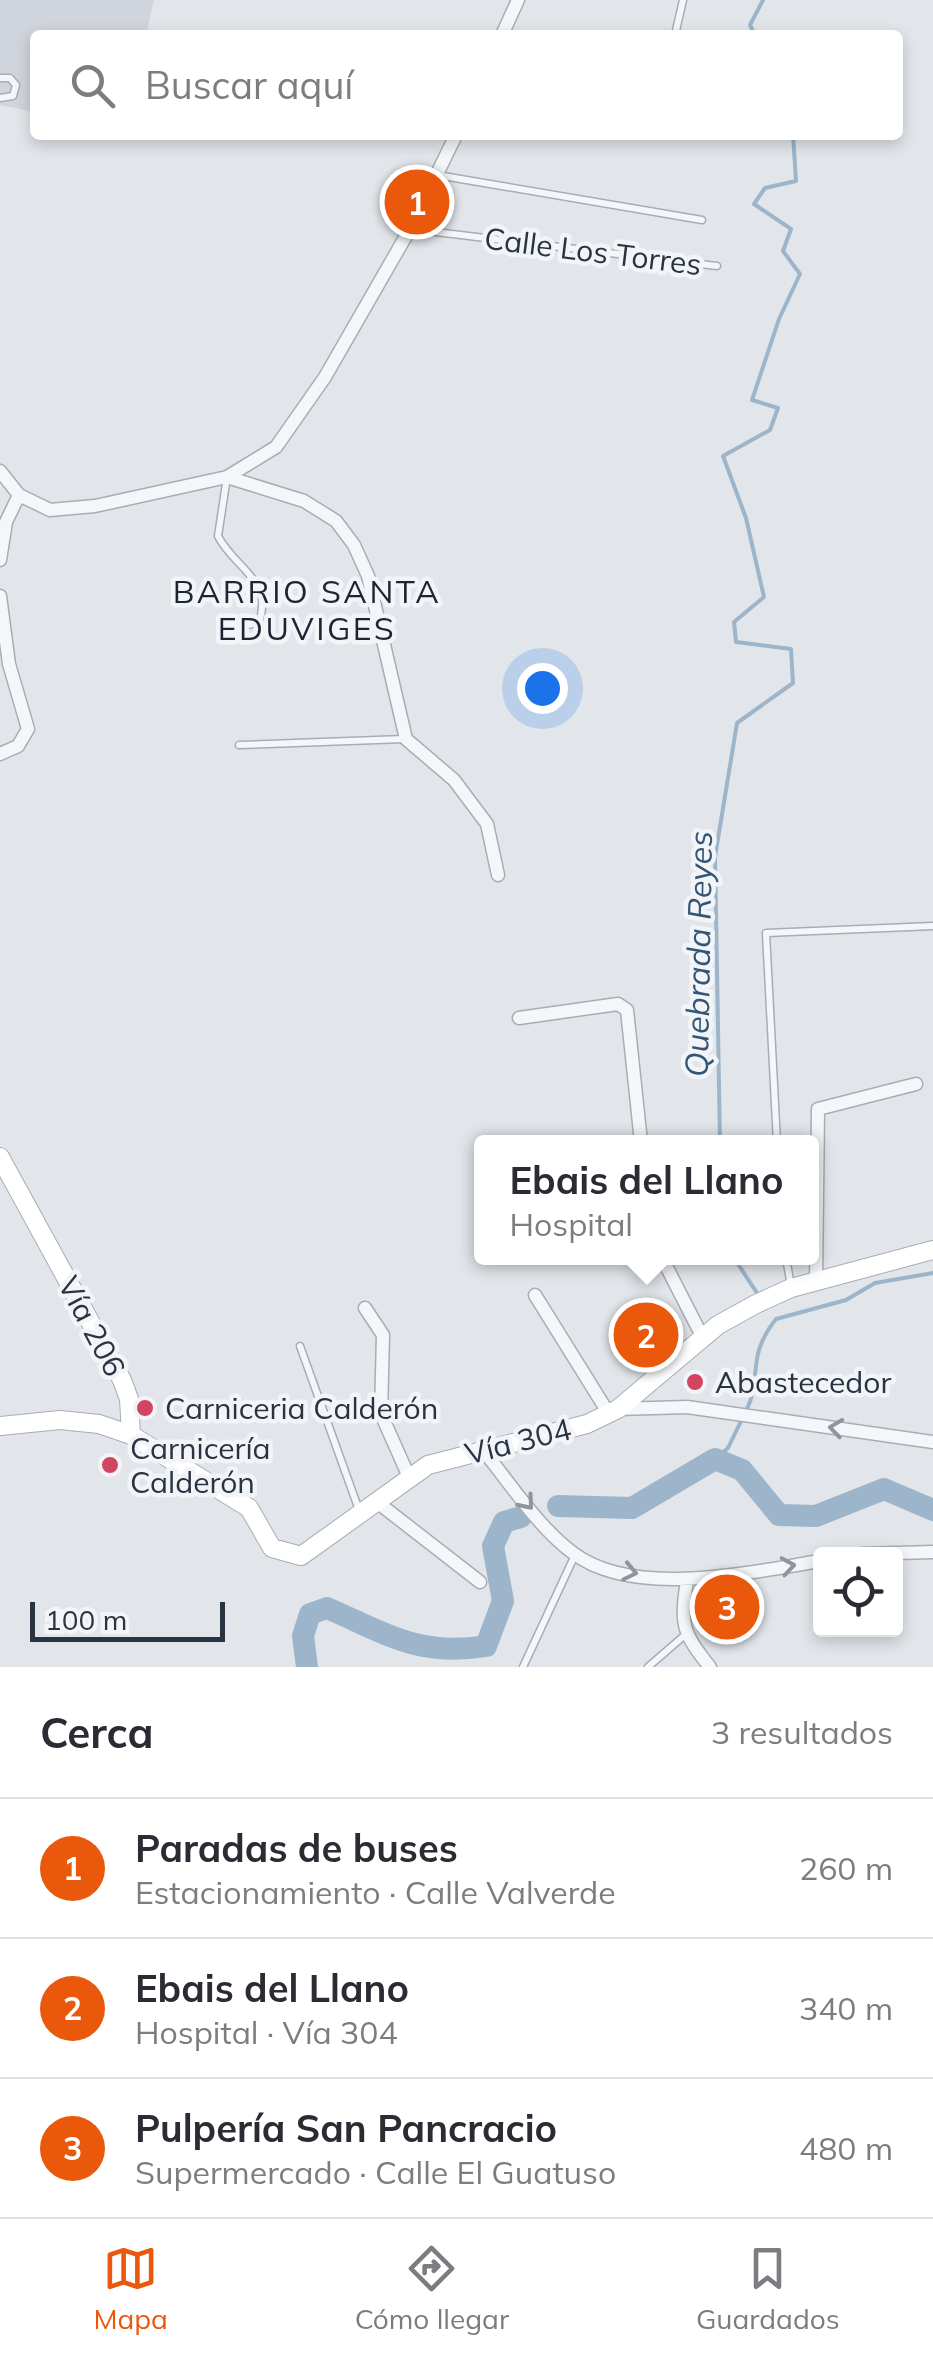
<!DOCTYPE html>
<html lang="es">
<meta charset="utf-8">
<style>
:root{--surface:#fff;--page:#f7f7f7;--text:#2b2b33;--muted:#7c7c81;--line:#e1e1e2;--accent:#ea580c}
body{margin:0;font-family:Mulish,sans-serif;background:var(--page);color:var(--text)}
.controls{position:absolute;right:30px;bottom:30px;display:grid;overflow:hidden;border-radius:10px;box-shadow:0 5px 15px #0003}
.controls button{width:90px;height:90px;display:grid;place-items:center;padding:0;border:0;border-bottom:2px solid var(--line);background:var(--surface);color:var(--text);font:50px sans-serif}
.scale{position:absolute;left:30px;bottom:25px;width:195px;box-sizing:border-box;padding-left:10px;border:5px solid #293443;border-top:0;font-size:28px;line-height:35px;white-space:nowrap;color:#293443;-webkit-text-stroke:8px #f2f4f8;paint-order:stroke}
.you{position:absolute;left:542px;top:688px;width:35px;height:35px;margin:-25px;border:8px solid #fff;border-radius:50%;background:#1a73e8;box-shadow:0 0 0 15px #1a73e833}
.badge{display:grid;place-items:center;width:65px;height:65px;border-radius:50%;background:var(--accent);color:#fff;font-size:32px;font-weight:700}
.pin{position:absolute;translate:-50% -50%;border:5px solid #fff;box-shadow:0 2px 10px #0006}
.popup{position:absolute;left:474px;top:1135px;width:345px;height:130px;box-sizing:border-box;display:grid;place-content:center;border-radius:10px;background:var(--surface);filter:drop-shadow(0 2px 8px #0005);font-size:32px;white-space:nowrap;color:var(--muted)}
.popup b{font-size:38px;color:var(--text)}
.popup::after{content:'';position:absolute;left:50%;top:100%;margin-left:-20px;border:20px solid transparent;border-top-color:var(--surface)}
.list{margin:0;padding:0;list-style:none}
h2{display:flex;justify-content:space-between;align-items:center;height:130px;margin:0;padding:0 40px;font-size:42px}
h2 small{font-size:32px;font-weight:400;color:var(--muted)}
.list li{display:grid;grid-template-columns:65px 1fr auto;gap:30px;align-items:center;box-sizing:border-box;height:140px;padding:0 40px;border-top:2px solid var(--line)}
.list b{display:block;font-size:38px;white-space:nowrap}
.list p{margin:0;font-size:32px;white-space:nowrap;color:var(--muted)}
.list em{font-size:32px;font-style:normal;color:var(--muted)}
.icon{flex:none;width:55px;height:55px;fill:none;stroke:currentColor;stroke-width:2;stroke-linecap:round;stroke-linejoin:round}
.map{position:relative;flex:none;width:933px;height:1667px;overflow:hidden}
.search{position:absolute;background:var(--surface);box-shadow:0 5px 15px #0003;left:30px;right:30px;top:30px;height:110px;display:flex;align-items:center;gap:25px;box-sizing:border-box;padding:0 35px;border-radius:10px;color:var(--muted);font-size:38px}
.sheet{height:550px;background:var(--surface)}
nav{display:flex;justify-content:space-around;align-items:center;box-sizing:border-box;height:140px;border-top:2px solid var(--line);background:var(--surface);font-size:28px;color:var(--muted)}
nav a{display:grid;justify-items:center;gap:5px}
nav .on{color:var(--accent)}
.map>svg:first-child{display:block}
.built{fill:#d0d5dd}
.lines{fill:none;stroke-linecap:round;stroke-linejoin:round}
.stream{stroke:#9cb5cb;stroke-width:4}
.river{stroke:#9cb5cb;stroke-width:22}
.lane-casing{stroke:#a7adb5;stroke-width:9}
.street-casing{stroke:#a7adb5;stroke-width:15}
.secondary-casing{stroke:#a7adb5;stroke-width:20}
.lane{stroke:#f5f6f9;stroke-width:6}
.street{stroke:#f5f6f9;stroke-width:12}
.secondary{stroke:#fff;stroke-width:18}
.oneway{stroke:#8f959e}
.poi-dot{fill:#d14561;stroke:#f2f4f8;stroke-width:4}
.labels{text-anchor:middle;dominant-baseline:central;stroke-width:9;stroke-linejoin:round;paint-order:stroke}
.street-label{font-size:30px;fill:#293443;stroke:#f2f4f8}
.poi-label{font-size:30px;fill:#293443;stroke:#f2f4f8;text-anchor:start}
.neighbourhood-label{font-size:32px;letter-spacing:2.5px;fill:#1c2534;stroke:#f2f4f8}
.water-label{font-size:32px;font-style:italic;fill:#335578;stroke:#f2f4f8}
</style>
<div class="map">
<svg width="933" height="1667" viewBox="0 0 933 1667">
<rect width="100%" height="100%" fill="#e2e6eb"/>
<!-- built -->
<path class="built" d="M0 0H154L146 35H35V112L0 105Z"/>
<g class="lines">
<!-- stream -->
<path class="stream" d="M755 35 750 25 763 0
M720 1142 715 857 737 723 793 683 791 649 736 642 734 622 764 597 746 518 723 456 770 430 778 408 752 400 779 319 800 274 783 251 791 229 754 204 765 188 796 181 793 135
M734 1258 759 1296
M746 1411C763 1378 745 1358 776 1319L846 1300 875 1283 933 1273
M715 1459 728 1448 742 1419"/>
<!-- river -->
<path class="river" d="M558 1506 632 1508 715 1459 742 1470 779 1515 816 1516 884 1489 933 1510
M307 1667 303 1636 310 1614 327 1608C387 1634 419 1657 486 1646L503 1601 493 1546 504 1522 521 1517"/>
<defs>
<path id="lane" d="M675 35 683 0
M0 98 13 96 16 85 10 78H1
M437 175 702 220
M411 229 717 266
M227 477 218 536C233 567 274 580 259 622L241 627
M239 745 404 739
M777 1142 766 933 933 926
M786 1258 791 1286
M300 1346 359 1510
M523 1667 575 1555
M648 1667 685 1635"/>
<path id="street" d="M502 35 518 0
M0 471 19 495 50 510 95 506 227 477 276 447 325 377 410 229 456 135
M227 477 304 501 336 521 354 545 368 576 406 739 454 780 487 824 498 875
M0 560 6 522 19 495
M0 596 9 664 28 729 18 746 0 754
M519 1018 618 1004 627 1010 641 1142
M662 1258 703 1338
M816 1281 818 1109 916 1084
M535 1295 609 1414
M365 1308 383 1335 381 1414 409 1477
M618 1409 687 1407 933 1442
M482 1449C510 1483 538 1527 573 1553 634 1599 751 1572 820 1561
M377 1502 480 1582
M861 1554 933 1552
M687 1582C679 1624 684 1635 710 1667"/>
<path id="secondary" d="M0 1157 122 1380 129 1399 131 1435
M0 1426 60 1420 99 1424 131 1435 249 1508 272 1548 301 1556 428 1465 587 1424 618 1409 718 1325 756 1304 791 1288 933 1250"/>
</defs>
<!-- lane casing -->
<use href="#lane" class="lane-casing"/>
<!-- street casing -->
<use href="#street" class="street-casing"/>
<!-- secondary casing -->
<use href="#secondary" class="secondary-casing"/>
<!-- lane -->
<use href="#lane" class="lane"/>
<!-- street -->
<use href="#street" class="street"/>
<!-- secondary -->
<use href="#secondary" class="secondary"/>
</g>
<!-- one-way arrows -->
<defs><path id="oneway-chevron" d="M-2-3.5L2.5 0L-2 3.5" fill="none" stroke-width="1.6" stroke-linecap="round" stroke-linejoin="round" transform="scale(2.5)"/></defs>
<g class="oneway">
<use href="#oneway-chevron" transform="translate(836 1428) rotate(-172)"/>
<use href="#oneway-chevron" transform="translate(527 1503) rotate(50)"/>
<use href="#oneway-chevron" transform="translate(788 1566) rotate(-9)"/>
<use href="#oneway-chevron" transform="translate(630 1572) rotate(12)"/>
</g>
<!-- markers -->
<g class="poi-dot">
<circle cx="695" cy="1382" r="10"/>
<circle cx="145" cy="1408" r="10"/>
<circle cx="110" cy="1465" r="10"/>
</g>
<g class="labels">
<!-- street labels -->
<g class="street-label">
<text transform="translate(593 251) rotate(7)">Calle Los Torres</text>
<text transform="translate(92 1326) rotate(62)">Vía 206</text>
<text transform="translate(518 1441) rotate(-14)">Vía 304</text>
</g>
<!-- poi labels -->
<g class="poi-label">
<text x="715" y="1382">Abastecedor</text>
<text x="165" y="1408">Carniceria Calderón</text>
<text x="130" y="1448">Carnicería<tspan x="130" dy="34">Calderón</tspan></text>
</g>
<!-- neighbourhood labels -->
<g class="neighbourhood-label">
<text x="307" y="591">BARRIO SANTA<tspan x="307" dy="37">EDUVIGES</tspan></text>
</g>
<!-- water labels -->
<g class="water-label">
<text transform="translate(698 954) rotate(-89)">Quebrada Reyes</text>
</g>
</g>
</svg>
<div class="controls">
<button><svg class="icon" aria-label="locate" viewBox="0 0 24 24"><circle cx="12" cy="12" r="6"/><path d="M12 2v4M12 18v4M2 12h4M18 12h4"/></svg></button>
</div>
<div class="scale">100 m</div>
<div class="you"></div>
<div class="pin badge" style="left:417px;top:202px">1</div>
<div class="pin badge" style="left:646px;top:1335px">2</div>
<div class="popup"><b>Ebais del Llano</b>Hospital</div>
<div class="pin badge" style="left:727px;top:1607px">3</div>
<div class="search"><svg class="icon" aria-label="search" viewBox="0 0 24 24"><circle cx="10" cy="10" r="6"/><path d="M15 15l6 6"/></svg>Buscar aquí</div>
</div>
<section class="sheet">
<h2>Cerca<small>3 resultados</small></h2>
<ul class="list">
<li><span class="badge">1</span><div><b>Paradas de buses</b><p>Estacionamiento · Calle Valverde</p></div><em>260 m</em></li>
<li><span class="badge">2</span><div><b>Ebais del Llano</b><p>Hospital · Vía 304</p></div><em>340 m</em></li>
<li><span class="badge">3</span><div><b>Pulpería San Pancracio</b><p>Supermercado · Calle El Guatuso</p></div><em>480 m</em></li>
</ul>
</section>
<nav>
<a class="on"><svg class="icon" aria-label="map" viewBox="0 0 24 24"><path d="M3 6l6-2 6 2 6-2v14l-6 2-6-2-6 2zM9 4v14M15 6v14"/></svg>Mapa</a>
<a><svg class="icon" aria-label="directions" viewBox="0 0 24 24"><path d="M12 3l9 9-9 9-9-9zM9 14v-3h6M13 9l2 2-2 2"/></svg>Cómo llegar</a>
<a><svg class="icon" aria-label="saved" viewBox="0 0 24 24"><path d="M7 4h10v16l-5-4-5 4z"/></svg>Guardados</a>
</nav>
